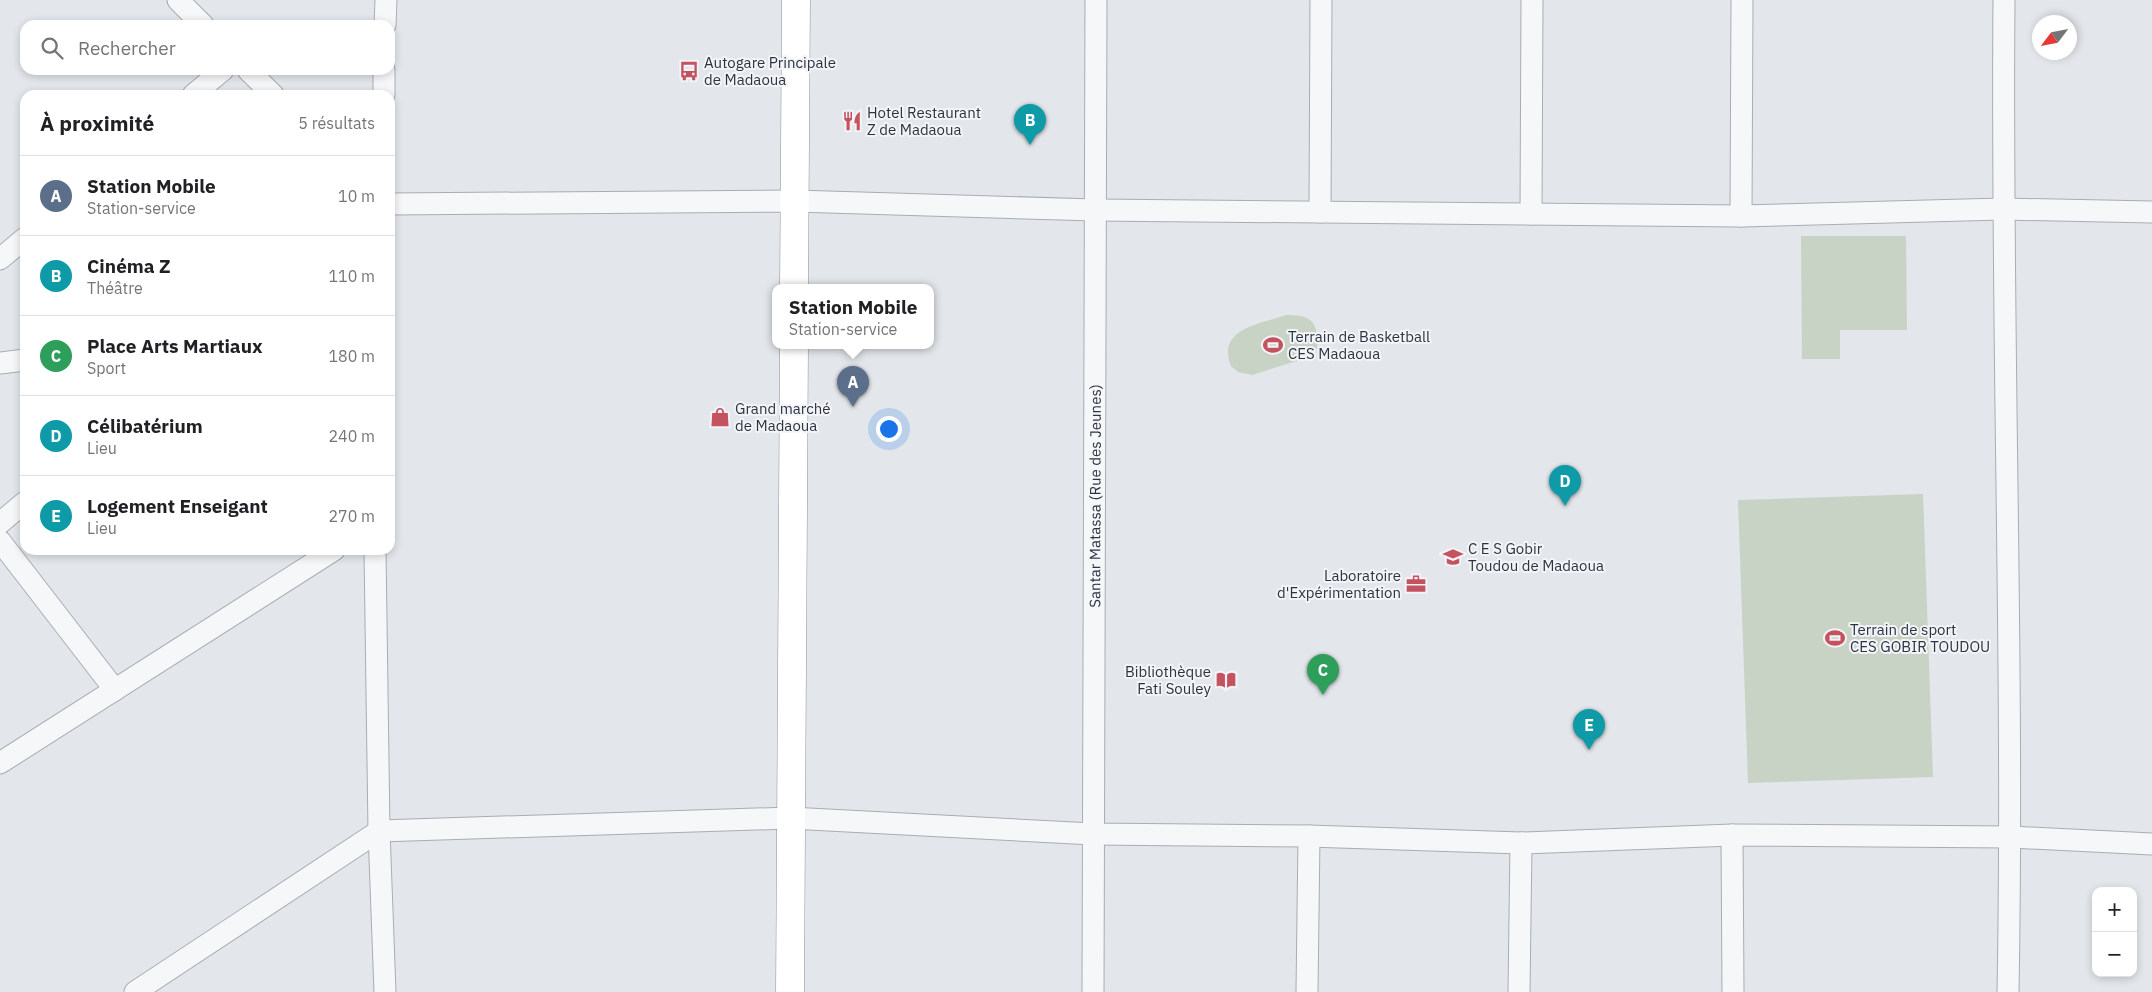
<!DOCTYPE html>
<html lang="fr">
<meta charset="utf-8">
<style>
:root{--surface:#fff;--page:#f2f2f2;--text:#202124;--muted:#757577;--line:#e0e0e0;--accent:#db2777}
body{margin:0;font-family:"IBM Plex Sans",sans-serif;background:var(--page);color:var(--text)}
.controls{position:absolute;right:15px;bottom:15px;display:grid;overflow:hidden;border-radius:10px;box-shadow:0 2px 8px #0003}
.controls button{width:45px;height:45px;display:grid;place-items:center;padding:0;border:0;border-bottom:1px solid var(--line);background:var(--surface);color:var(--text);font:25px sans-serif}
.compass{position:absolute;left:2032px;top:15px;width:45px;height:45px;border-radius:50%;background:var(--surface);box-shadow:0 2px 8px #0003;rotate:238deg}
.you{position:absolute;left:888px;top:428px;width:18px;height:18px;margin:-12px;border:4px solid #fff;border-radius:50%;background:#1a73e8;box-shadow:0 0 0 8px #1a73e833}
.badge{display:grid;place-items:center;width:32px;height:32px;border-radius:50%;background:var(--accent);color:#fff;font-size:16px;font-weight:700}
.pin{position:absolute;translate:-50% -41px;filter:drop-shadow(0 1px 2px #0008)}
.pin::after{content:'';position:absolute;top:26px;width:18px;height:15px;background:inherit;clip-path:polygon(0 0,100% 0,50% 100%)}
.popup{position:absolute;left:772px;top:284px;width:162px;height:65px;box-sizing:border-box;display:grid;place-content:center;border-radius:10px;background:var(--surface);filter:drop-shadow(0 1px 4px #0005);font-size:16px;white-space:nowrap;color:var(--muted)}
.popup b{font-size:19px;color:var(--text)}
.popup::after{content:'';position:absolute;left:50%;top:100%;margin-left:-10px;border:10px solid transparent;border-top-color:var(--surface)}
.list{margin:0;padding:0;list-style:none}
h2{display:flex;justify-content:space-between;align-items:center;height:65px;margin:0;padding:0 20px;font-size:21px}
h2 small{font-size:16px;font-weight:400;color:var(--muted)}
.list li{display:grid;grid-template-columns:32px 1fr auto;gap:15px;align-items:center;box-sizing:border-box;height:80px;padding:0 20px;border-top:1px solid var(--line)}
.list b{display:block;font-size:19px;white-space:nowrap}
.list p{margin:0;font-size:16px;white-space:nowrap;color:var(--muted)}
.list em{font-size:16px;font-style:normal;color:var(--muted)}
.icon{flex:none;width:28px;height:28px;fill:none;stroke:currentColor;stroke-width:2;stroke-linecap:round;stroke-linejoin:round}
.map{position:relative;flex:none;width:2152px;height:992px;overflow:hidden}
.search{position:absolute;background:var(--surface);box-shadow:0 2px 8px #0003;left:20px;top:20px;width:375px;height:55px;display:flex;align-items:center;gap:12px;box-sizing:border-box;padding:0 18px;border-radius:15px;color:var(--muted);font-size:19px}
.panel{position:absolute;background:var(--surface);box-shadow:0 2px 8px #0003;left:20px;top:90px;width:375px;height:465px;border-radius:15px}
.map>svg:first-child{display:block}
.green{fill:#c8d3c5}
.lines{fill:none;stroke-linecap:round;stroke-linejoin:round}
.minor-casing{stroke:#a8adb4;stroke-width:23}
.trunk-casing{stroke:#8b93a0;stroke-width:29}
.minor{stroke:#f6f7f9;stroke-width:21}
.trunk{stroke:#fff;stroke-width:28}
.labels{text-anchor:middle;dominant-baseline:central;stroke-width:4;stroke-linejoin:round;paint-order:stroke}
.poi-label{font-size:15px;fill:#2c3341;stroke:#f3f4f8;text-anchor:start}
.street-label{font-size:15px;fill:#2c3341;stroke:#f3f4f8}
</style>
<div class="map">
<svg width="2152" height="992" viewBox="0 0 2152 992">
<rect width="100%" height="100%" fill="#e3e6ea"/>
<!-- green -->
<path class="green" d="M1801 236H1906L1907 330H1840V359H1802Z
M1286 315C1313 315 1318 322 1317 348L1306 358 1252 375 1238 372 1231 366C1216 329 1260 324 1286 315Z
M1923 494 1933 777 1748 783 1738 500Z"/>
<g class="lines">
<defs>
<g id="minor">
<path d="M178 0 203 25"/>
<path d="M2004 0C2001 331 2014 661 2008 992"/>
<path d="M385 25 386 0"/>
<path d="M248 70 273 95"/>
<path d="M193 95 223 70"/>
<path d="M384 95V70"/>
<path d="M390 204 795 201 1095 210 1741 216 2002 209 2152 212"/>
<path d="M1320 212 1321 0"/>
<path d="M1531 214 1532 0"/>
<path d="M1741 216 1742 0"/>
<path d="M0 259 25 238"/>
<path d="M0 363 25 360"/>
<path d="M0 523 25 502"/>
<path d="M0 541 115 690"/>
<path d="M375 550 379 831 385 992"/>
<path d="M0 763 334 550"/>
<path d="M1732 835 1733 992"/>
<path d="M135 992 379 831 790 818 1093 834 1309 836 1521 843 1732 835 2011 837 2152 844"/>
<path id="s1" d="M1093 992 1096 0"/>
<path d="M1307 992 1309 836"/>
<path d="M1519 992 1521 843"/>
</g>
<path id="trunk" d="M794 288 796 0
M790 992 794 346"/>
</defs>
<!-- minor casing -->
<use href="#minor" class="minor-casing"/>
<!-- trunk casing -->
<use href="#trunk" class="trunk-casing"/>
<!-- minor -->
<use href="#minor" class="minor"/>
<!-- trunk -->
<use href="#trunk" class="trunk"/>
</g>
<!-- icons -->
<defs>
<symbol id="bus-bare" viewBox="-9 -9 18 18"><path d="M-5-6H5V4H4V6H2V4H-2V6H-4V4H-5ZM-3.5-4V0h7V-4ZM-3.5 1.2v1.5H-2V1.2ZM2 1.2v1.5H3.5V1.2Z" fill="#c5525f" stroke="#f3f4f8" stroke-width="2.5" paint-order="stroke"/></symbol>
<symbol id="restaurant-bare" viewBox="-9 -9 18 18"><path d="M-5-6h1v4h1v-4h1v4h1v-4h1v5L-1.5 .5V6h-2V.5L-5-1ZM5-6V6H3V1.5H1.5Q1.5-4 5-6Z" fill="#c5525f" stroke="#f3f4f8" stroke-width="2.5" paint-order="stroke"/></symbol>
<symbol id="stadium-bare" viewBox="-9 -9 18 18"><path d="M0-5a6.5 5 0 1 0 0 10a6.5 5 0 1 0 0-10ZM-3.5-1.8h7v3.6h-7Z" fill="#c5525f" stroke="#f3f4f8" stroke-width="2.5" paint-order="stroke"/></symbol>
<symbol id="shop-bare" viewBox="-9 -9 18 18"><path d="M-5-2.5h2.3a2.7 3.5 0 0 1 5.4 0H5L5.5 6h-11ZM-1.5-2.5h3a1.5 2.3 0 0 0-3 0Z" fill="#c5525f" stroke="#f3f4f8" stroke-width="2.5" paint-order="stroke"/></symbol>
<symbol id="school-bare" viewBox="-9 -9 18 18"><path d="M0-5L7-2L0 1L-7-2ZM-4 1L0 2.5L4 1V4Q0 6-4 4Z" fill="#c5525f" stroke="#f3f4f8" stroke-width="2.5" paint-order="stroke"/></symbol>
<symbol id="office-bare" viewBox="-9 -9 18 18"><path d="M-6-3h4V-5.5h4V-3h4V5H-6ZM-1-4.5V-3h2v-1.5ZM-6 0V1H6V0Z" fill="#c5525f" stroke="#f3f4f8" stroke-width="2.5" paint-order="stroke"/></symbol>
<symbol id="library-bare" viewBox="-9 -9 18 18"><path d="M-6-4Q-3-5.5-.7-3.5V5Q-3 3-6 4ZM6-4Q3-5.5 .7-3.5V5Q3 3 6 4Z" fill="#c5525f" stroke="#f3f4f8" stroke-width="2.5" paint-order="stroke"/></symbol>
</defs>
<g fill-rule="evenodd">
<use href="#bus-bare" x="675" y="57" width="28" height="28"/>
<use href="#restaurant-bare" x="838" y="107" width="28" height="28"/>
<use href="#stadium-bare" x="1259" y="331" width="28" height="28"/>
<use href="#shop-bare" x="706" y="403" width="28" height="28"/>
<use href="#school-bare" x="1439" y="543" width="28" height="28"/>
<use href="#office-bare" x="1402" y="570" width="28" height="28"/>
<use href="#stadium-bare" x="1821" y="624" width="28" height="28"/>
<use href="#library-bare" x="1212" y="666" width="28" height="28"/>
</g>
<g class="labels">
<!-- poi labels -->
<g class="poi-label">
<text x="704" y="62">Autogare Principale<tspan x="704" dy="17">de Madaoua</tspan></text>
<text x="867" y="112">Hotel Restaurant<tspan x="867" dy="17">Z de Madaoua</tspan></text>
<text x="1288" y="336">Terrain de Basketball<tspan x="1288" dy="17">CES Madaoua</tspan></text>
<text x="735" y="408">Grand marché<tspan x="735" dy="17">de Madaoua</tspan></text>
<text x="1468" y="548">C E S Gobir<tspan x="1468" dy="17">Toudou de Madaoua</tspan></text>
<text x="1401" y="575" text-anchor="end">Laboratoire<tspan x="1401" dy="17">d'Expérimentation</tspan></text>
<text x="1850" y="629">Terrain de sport<tspan x="1850" dy="17">CES GOBIR TOUDOU</tspan></text>
<text x="1211" y="671" text-anchor="end">Bibliothèque<tspan x="1211" dy="17">Fati Souley</tspan></text>
</g>
<!-- street labels -->
<g class="street-label">
<text stroke="none"><textPath href="#s1" startOffset="496">Santar Matassa (Rue des Jeunes)</textPath></text>
</g>
</g>
</svg>
<div class="controls">
<button>+</button>
<button>−</button>
</div>
<svg class="compass" viewBox="-18 -18 36 36"><path d="M0-13l5 13h-10z" fill="#e53935"/><path d="M0 13l5-13h-10z" fill="#757577"/></svg>
<div class="you"></div>
<div class="pin badge" style="left:853px;top:407px;background:#5c6f8a">A</div>
<div class="popup"><b>Station Mobile</b>Station-service</div>
<div class="pin badge" style="left:1030px;top:145px;background:#0f9aa8">B</div>
<div class="pin badge" style="left:1323px;top:695px;background:#2e9e5b">C</div>
<div class="pin badge" style="left:1565px;top:506px;background:#0f9aa8">D</div>
<div class="pin badge" style="left:1589px;top:750px;background:#0f9aa8">E</div>
<div class="search"><svg class="icon" aria-label="search" viewBox="0 0 24 24"><circle cx="10" cy="10" r="6"/><path d="M15 15l6 6"/></svg>Rechercher</div>
<section class="panel">
<h2>À proximité<small>5 résultats</small></h2>
<ul class="list">
<li><span class="badge" style="background:#5c6f8a">A</span><div><b>Station Mobile</b><p>Station-service</p></div><em>10 m</em></li>
<li><span class="badge" style="background:#0f9aa8">B</span><div><b>Cinéma Z</b><p>Théâtre</p></div><em>110 m</em></li>
<li><span class="badge" style="background:#2e9e5b">C</span><div><b>Place Arts Martiaux</b><p>Sport</p></div><em>180 m</em></li>
<li><span class="badge" style="background:#0f9aa8">D</span><div><b>Célibatérium</b><p>Lieu</p></div><em>240 m</em></li>
<li><span class="badge" style="background:#0f9aa8">E</span><div><b>Logement Enseigant</b><p>Lieu</p></div><em>270 m</em></li>
</ul>
</section>
</div>
